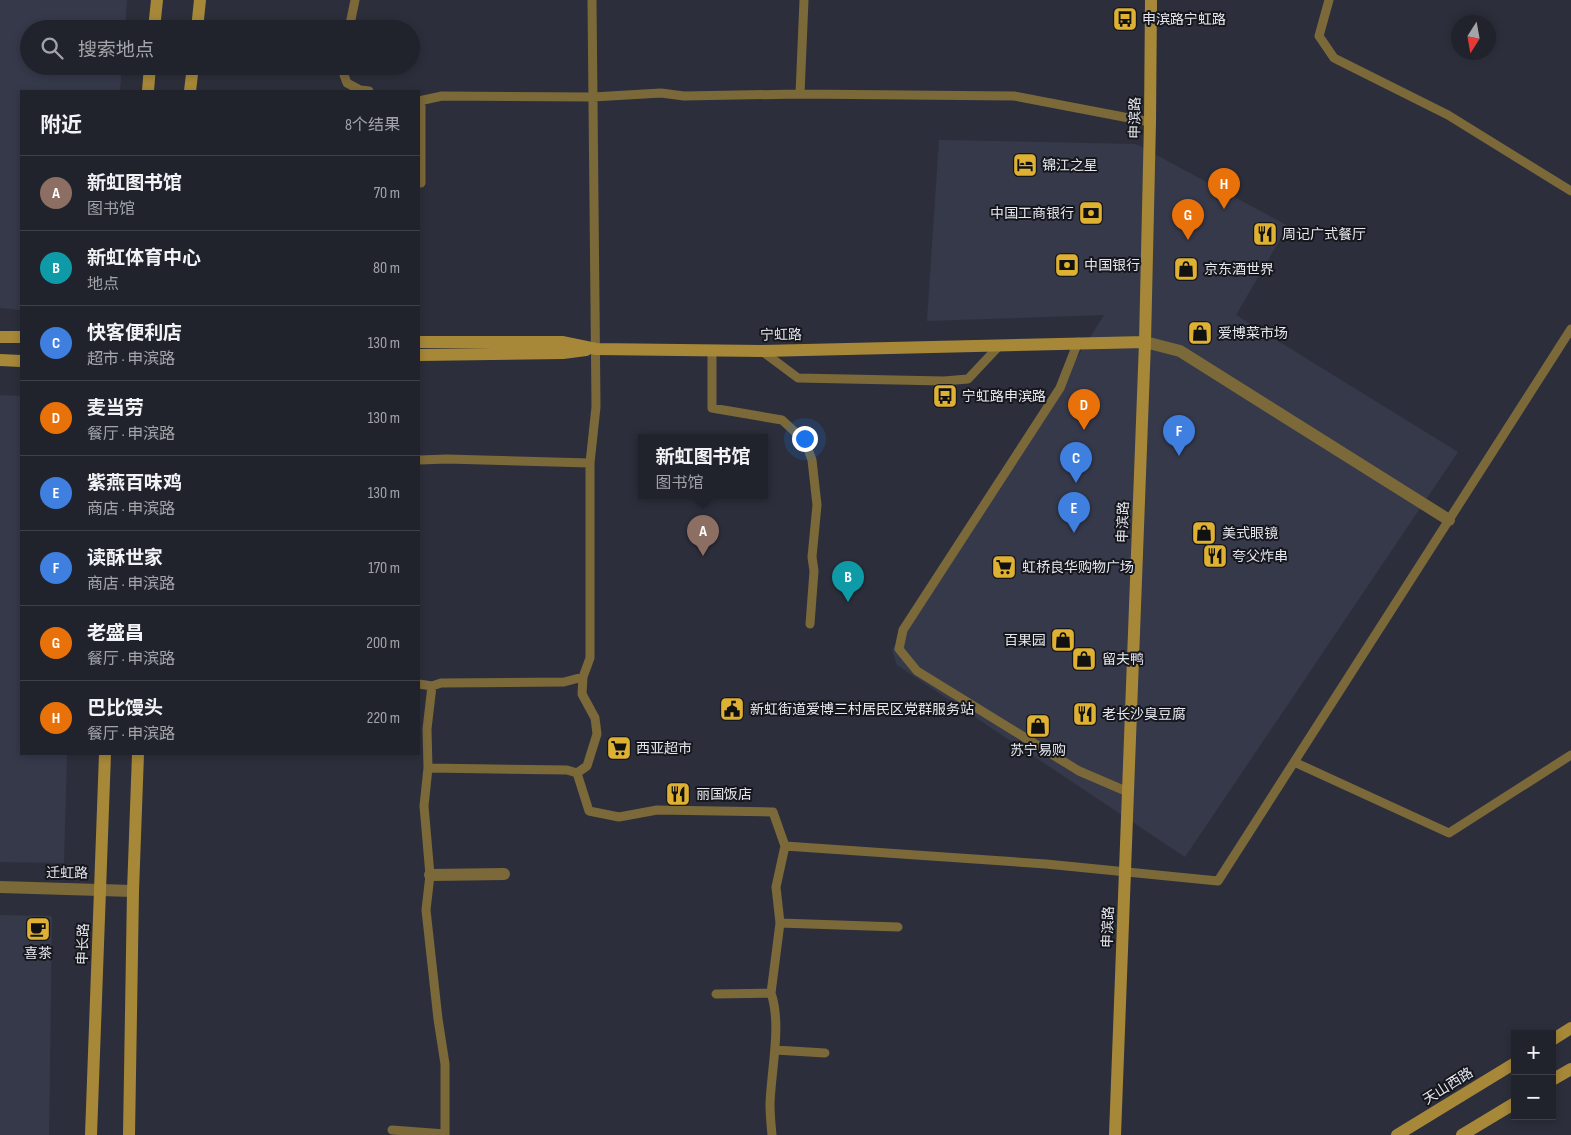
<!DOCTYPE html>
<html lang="zh">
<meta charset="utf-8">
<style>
:root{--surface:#21232c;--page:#292b34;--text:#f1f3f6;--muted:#a2a4a9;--line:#3e4048;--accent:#deb133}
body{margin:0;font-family:"Sofia Sans Condensed","Noto Sans SC",sans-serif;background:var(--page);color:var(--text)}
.controls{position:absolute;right:15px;bottom:15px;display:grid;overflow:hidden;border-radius:0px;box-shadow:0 2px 8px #0003}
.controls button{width:45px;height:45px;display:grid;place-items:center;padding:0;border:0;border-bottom:1px solid var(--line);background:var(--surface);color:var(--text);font:25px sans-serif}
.compass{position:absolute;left:1451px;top:15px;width:45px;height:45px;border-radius:50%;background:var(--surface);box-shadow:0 2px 8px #0003;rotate:191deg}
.you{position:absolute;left:804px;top:438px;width:18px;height:18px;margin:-12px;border:4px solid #fff;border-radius:50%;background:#1a73e8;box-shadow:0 0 0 8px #1a73e833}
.badge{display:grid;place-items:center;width:32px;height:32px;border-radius:50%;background:var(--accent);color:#fff;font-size:16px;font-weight:700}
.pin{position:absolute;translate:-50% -41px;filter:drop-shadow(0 1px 2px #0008)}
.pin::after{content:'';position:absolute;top:26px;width:18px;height:15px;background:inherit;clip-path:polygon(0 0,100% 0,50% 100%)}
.popup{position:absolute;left:638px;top:434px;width:130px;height:65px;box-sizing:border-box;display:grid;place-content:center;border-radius:0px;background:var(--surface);filter:drop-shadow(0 1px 4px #0005);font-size:16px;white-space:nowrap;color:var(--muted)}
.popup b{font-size:19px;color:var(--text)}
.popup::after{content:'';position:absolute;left:50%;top:100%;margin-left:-10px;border:10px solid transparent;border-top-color:var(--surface)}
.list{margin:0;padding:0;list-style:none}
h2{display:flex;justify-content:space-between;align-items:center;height:65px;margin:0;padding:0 20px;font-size:21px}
h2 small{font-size:16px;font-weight:400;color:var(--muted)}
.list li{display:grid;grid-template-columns:32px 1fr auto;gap:15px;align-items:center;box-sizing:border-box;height:75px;padding:0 20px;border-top:1px solid var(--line)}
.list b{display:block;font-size:19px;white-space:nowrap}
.list p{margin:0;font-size:16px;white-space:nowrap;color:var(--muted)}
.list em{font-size:16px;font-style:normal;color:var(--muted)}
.icon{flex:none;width:28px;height:28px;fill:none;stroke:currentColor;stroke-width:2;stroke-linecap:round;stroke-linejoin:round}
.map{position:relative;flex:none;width:1571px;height:1135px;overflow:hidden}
.search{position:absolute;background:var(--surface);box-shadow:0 2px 8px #0003;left:20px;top:20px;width:400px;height:55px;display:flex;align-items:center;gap:12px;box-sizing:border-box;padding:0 18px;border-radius:28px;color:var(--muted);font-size:19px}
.panel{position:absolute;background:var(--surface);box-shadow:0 2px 8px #0003;left:20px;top:90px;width:400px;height:665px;border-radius:0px}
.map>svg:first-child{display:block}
.built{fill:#35394a}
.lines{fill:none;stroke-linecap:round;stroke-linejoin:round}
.service{stroke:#7c693a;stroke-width:9}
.minor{stroke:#7c693a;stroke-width:12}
.secondary{stroke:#a78839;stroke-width:12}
.labels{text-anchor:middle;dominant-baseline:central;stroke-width:4;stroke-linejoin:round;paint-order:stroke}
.poi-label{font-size:14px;fill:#e5e7ef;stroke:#16171d;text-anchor:start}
.street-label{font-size:14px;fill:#e5e7ef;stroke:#16171d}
</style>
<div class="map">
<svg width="1571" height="1135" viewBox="0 0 1571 1135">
<rect width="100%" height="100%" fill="#2c2f3b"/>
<!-- built -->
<path class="built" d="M0 0H127L125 29H29V66H122L120 91H21V310L0 308Z
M939 140 1136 144 1288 226 1236 315 1458 452 1185 857 897 665 892 650 1104 315 927 321Z
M0 395 21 396V754H67L64 863 0 862Z
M0 915 52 916 49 1135H0Z"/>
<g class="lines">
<!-- service -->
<path class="service" d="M1329 0 1319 36 1334 58 1448 115 1571 191
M349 29 355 0
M345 66 344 75 347 83 360 90 369 91
M800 94 804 0
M419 101 442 96 593 97 661 93 684 96 800 94 1014 96 1150 122
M421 101V183
M1078 342 1060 388 903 630 899 649 917 671 1079 771 1128 792
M712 350V408L782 420 805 441 812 460 817 505 812 557 814 571 810 624
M762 351 798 378 944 381 968 379 999 346
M419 460 447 459 590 463
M419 684 432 686 441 683 564 682 583 677
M432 686 427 729 428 768 424 806 430 875 426 910 438 1019 445 1064V1135
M1294 762 1449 833 1571 755
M428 768 567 770 577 773 587 766 597 734 595 718 582 694 583 677 590 658V463L596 407 592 0
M577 773 589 811 619 817 657 810 773 812 785 846 776 887 780 923 771 993C782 1025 771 1070 770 1104 770 1114 771 1125 772 1135
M785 846 1046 864 1218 881 1571 329
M780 923 898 927
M716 994 771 993
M775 1050 825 1053
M392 1130 445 1134"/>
<!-- minor -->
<path class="minor" d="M1145 342 1180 351 1449 520
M430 875 504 874
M0 887 133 891"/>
<!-- secondary -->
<path class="secondary" d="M154 29 157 0
M197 29 200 0
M148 91 150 66
M190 91 193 66
M0 337H21
M419 342H562L596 349 762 351 1145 342
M419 355 563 353 586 350
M0 360 21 361
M1552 1040 1571 1028
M1552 1080 1571 1069
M91 1135 105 754
M129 1135 133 891 138 754
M1115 1135 1145 342 1150 122 1151 0
M1397 1135 1515 1063
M1462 1135 1515 1103"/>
</g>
<!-- icons -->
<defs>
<symbol id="bus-square" viewBox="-11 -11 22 22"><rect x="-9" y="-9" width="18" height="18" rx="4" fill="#deb133" stroke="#16171d"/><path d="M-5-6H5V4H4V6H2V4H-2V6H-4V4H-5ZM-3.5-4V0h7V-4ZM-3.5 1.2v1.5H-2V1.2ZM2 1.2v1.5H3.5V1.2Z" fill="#111"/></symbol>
<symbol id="hotel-square" viewBox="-11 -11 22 22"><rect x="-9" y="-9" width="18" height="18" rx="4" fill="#deb133" stroke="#16171d"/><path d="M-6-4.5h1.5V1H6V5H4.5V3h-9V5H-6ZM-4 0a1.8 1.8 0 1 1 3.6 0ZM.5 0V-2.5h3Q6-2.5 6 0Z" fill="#111"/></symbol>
<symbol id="bank-square" viewBox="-11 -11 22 22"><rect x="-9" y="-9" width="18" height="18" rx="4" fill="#deb133" stroke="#16171d"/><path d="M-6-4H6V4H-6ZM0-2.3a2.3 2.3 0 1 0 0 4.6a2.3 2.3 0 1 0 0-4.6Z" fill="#111"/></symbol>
<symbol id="restaurant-square" viewBox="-11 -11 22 22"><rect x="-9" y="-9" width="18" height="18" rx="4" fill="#deb133" stroke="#16171d"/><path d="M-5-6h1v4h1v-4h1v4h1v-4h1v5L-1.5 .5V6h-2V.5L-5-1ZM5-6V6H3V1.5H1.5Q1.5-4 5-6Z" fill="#111"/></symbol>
<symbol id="shop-square" viewBox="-11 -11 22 22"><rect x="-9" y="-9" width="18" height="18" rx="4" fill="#deb133" stroke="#16171d"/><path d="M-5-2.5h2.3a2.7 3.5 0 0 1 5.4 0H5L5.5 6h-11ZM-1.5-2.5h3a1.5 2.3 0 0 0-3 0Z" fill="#111"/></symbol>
<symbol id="supermarket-square" viewBox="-11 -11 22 22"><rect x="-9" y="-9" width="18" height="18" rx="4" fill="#deb133" stroke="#16171d"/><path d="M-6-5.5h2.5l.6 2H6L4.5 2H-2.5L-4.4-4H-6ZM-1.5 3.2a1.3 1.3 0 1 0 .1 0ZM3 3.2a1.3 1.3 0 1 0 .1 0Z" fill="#111"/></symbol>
<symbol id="civic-square" viewBox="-11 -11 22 22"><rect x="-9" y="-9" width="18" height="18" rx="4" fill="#deb133" stroke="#16171d"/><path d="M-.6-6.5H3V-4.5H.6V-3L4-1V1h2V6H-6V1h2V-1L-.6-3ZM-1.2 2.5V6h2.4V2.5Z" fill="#111"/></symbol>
<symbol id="cafe-square" viewBox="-11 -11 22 22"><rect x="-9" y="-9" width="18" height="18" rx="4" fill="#deb133" stroke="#16171d"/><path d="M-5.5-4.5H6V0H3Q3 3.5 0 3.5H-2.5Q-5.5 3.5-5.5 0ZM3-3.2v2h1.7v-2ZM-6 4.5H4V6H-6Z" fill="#111"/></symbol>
</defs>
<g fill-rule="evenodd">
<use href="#bus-square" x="1111" y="5" width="28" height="28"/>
<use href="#hotel-square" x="1011" y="151" width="28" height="28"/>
<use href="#bank-square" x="1077" y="199" width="28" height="28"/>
<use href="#restaurant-square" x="1251" y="220" width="28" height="28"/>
<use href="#bank-square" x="1053" y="251" width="28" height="28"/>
<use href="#shop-square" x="1172" y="255" width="28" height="28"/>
<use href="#shop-square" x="1186" y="319" width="28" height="28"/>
<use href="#bus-square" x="931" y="382" width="28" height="28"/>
<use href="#shop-square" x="1190" y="519" width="28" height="28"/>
<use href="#restaurant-square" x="1201" y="542" width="28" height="28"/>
<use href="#supermarket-square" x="990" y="553" width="28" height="28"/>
<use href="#shop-square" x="1049" y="626" width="28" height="28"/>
<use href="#shop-square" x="1070" y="645" width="28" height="28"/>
<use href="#civic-square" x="718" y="695" width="28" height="28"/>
<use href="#restaurant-square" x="1071" y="700" width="28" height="28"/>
<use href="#shop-square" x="1024" y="712" width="28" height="28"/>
<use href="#supermarket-square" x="605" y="734" width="28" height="28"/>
<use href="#restaurant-square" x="664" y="780" width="28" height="28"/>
<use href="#cafe-square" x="24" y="915" width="28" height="28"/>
</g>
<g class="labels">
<!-- poi labels -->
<g class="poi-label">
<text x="1142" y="19">申滨路宁虹路</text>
<text x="1042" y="165">锦江之星</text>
<text x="1074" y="213" text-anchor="end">中国工商银行</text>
<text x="1282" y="234">周记广式餐厅</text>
<text x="1084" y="265">中国银行</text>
<text x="1204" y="269">京东酒世界</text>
<text x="1218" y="333">爱博菜市场</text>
<text x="962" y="396">宁虹路申滨路</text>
<text x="1222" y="533">美式眼镜</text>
<text x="1232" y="556">夸父炸串</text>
<text x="1022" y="567">虹桥良华购物广场</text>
<text x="1046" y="640" text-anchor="end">百果园</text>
<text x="1102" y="659">留夫鸭</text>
<text x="750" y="709">新虹街道爱博三村居民区党群服务站</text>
<text x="1102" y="714">老长沙臭豆腐</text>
<text x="636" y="748">西亚超市</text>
<text x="1038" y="750" text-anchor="middle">苏宁易购</text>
<text x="696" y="794">丽国饭店</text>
<text x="38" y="953" text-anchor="middle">喜茶</text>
</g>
<!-- street labels -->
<g class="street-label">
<text transform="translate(1135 118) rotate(-89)">申滨路</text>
<text transform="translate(781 335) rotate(-1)">宁虹路</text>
<text transform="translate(1123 522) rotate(-88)">申滨路</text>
<text transform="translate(67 873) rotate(1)">迁虹路</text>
<text transform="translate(1108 927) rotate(-88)">申滨路</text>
<text transform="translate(83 944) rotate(-88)">申长路</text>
<text transform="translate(1448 1086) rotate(-32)">天山西路</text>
</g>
</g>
</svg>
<div class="controls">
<button>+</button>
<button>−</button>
</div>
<svg class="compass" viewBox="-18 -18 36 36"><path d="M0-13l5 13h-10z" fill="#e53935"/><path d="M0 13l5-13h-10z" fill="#a2a4a9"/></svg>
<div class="you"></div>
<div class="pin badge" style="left:703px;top:556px;background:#8d6e63">A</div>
<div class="popup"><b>新虹图书馆</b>图书馆</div>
<div class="pin badge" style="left:848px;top:602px;background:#0f9aa8">B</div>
<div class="pin badge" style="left:1076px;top:483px;background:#3f7fe0">C</div>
<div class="pin badge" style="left:1084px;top:430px;background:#e8710a">D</div>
<div class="pin badge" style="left:1074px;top:533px;background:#3f7fe0">E</div>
<div class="pin badge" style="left:1179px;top:456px;background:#3f7fe0">F</div>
<div class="pin badge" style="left:1188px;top:240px;background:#e8710a">G</div>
<div class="pin badge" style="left:1224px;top:209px;background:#e8710a">H</div>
<div class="search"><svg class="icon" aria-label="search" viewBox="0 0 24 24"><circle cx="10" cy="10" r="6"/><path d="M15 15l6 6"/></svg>搜索地点</div>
<section class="panel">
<h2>附近<small>8个结果</small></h2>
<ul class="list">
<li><span class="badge" style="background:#8d6e63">A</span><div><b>新虹图书馆</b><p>图书馆</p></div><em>70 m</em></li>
<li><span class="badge" style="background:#0f9aa8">B</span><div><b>新虹体育中心</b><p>地点</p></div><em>80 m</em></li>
<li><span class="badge" style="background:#3f7fe0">C</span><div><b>快客便利店</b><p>超市 · 申滨路</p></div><em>130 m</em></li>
<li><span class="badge" style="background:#e8710a">D</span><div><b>麦当劳</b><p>餐厅 · 申滨路</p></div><em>130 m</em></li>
<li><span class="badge" style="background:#3f7fe0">E</span><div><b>紫燕百味鸡</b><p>商店 · 申滨路</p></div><em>130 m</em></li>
<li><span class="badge" style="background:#3f7fe0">F</span><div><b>读酥世家</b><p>商店 · 申滨路</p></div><em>170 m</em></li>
<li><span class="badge" style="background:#e8710a">G</span><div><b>老盛昌</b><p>餐厅 · 申滨路</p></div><em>200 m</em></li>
<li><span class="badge" style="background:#e8710a">H</span><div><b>巴比馒头</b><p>餐厅 · 申滨路</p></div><em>220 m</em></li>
</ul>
</section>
</div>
